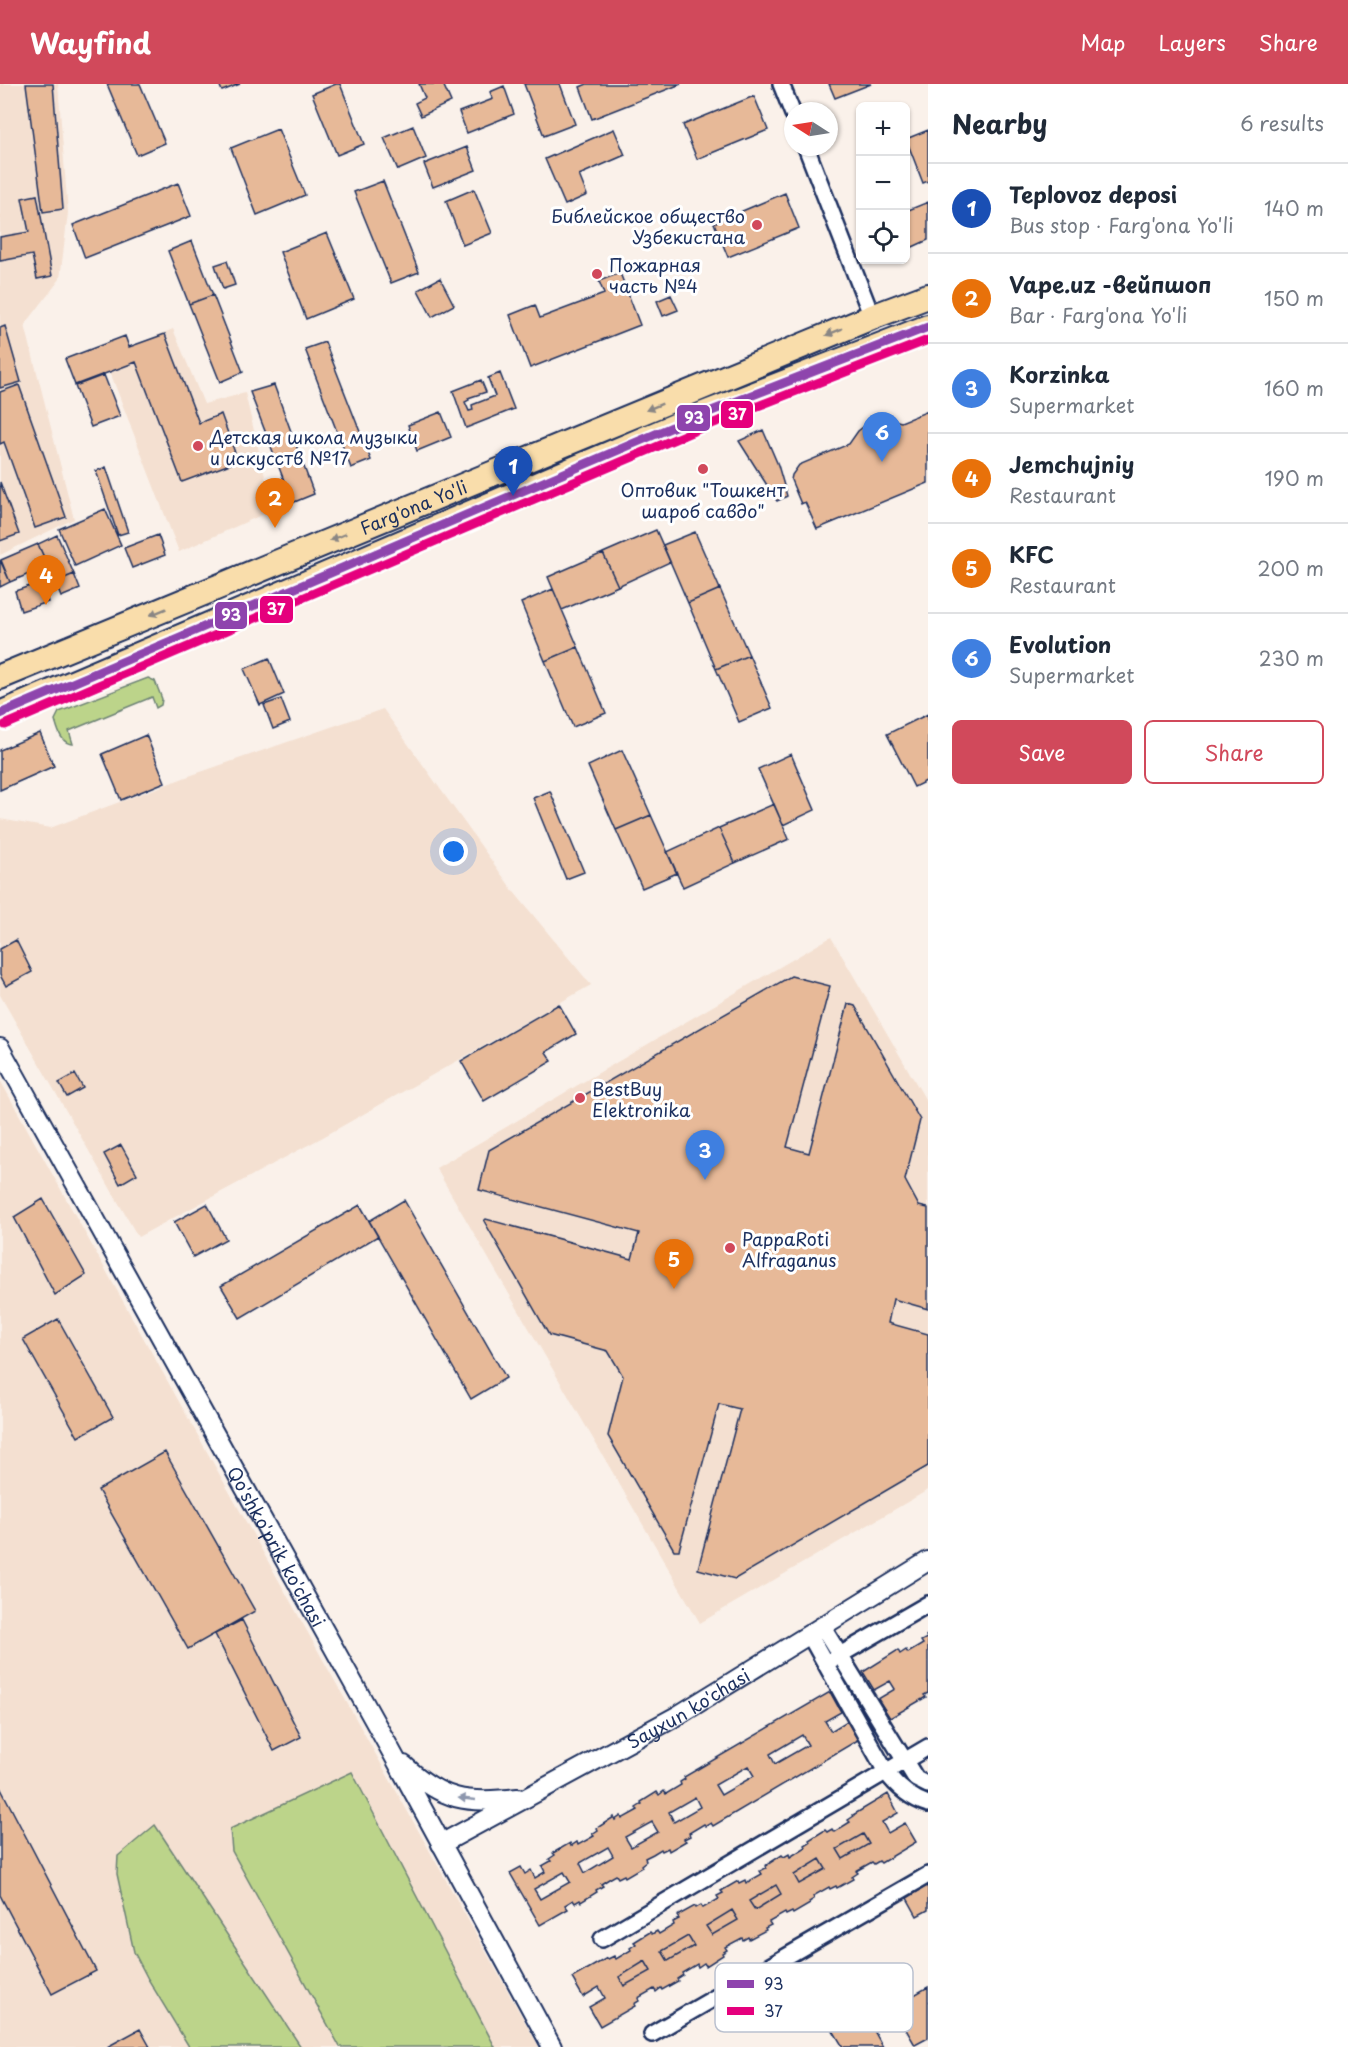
<!DOCTYPE html>
<meta charset="utf-8">
<style>
:root{--surface:#fff;--page:#f6f6f7;--text:#1f2937;--muted:#747a83;--line:#e0e1e3;--accent:#d1495b}
body{margin:0;font-family:"Playpen Sans",sans-serif;background:var(--page);color:var(--text)}
.controls{position:absolute;right:18px;top:18px;display:grid;overflow:hidden;border-radius:9px;box-shadow:0 2px 4px #0004}
.controls button{width:54px;height:54px;display:grid;place-items:center;padding:0;border:0;border-bottom:2px solid var(--line);background:var(--surface);color:var(--text);font:30px sans-serif}
.compass{position:absolute;left:784px;top:18px;width:54px;height:54px;border-radius:50%;background:var(--surface);box-shadow:0 2px 4px #0004;rotate:282deg}
.you{position:absolute;left:454px;top:768px;width:21px;height:21px;margin:-15px;border:4px solid #fff;border-radius:50%;background:#1a73e8;box-shadow:0 0 0 9px #1a73e833}
.badge{display:grid;place-items:center;width:39px;height:39px;border-radius:50%;background:var(--accent);color:#fff;font-size:20px;font-weight:700}
.pin{position:absolute;translate:-50% -50px;filter:drop-shadow(0 2px 3px #0008)}
.pin::after{content:'';position:absolute;top:32px;width:21px;height:18px;background:inherit;clip-path:polygon(0 0,100% 0,50% 100%)}
.list{margin:0;padding:0;list-style:none}
h2{display:flex;justify-content:space-between;align-items:center;height:78px;margin:0;padding:0 24px;font-size:26px}
h2 small{font-size:20px;font-weight:400;color:var(--muted)}
.list li{display:grid;grid-template-columns:39px 1fr auto;gap:18px;align-items:center;box-sizing:border-box;height:90px;padding:0 24px;border-top:2px solid var(--line)}
.list b{display:block;font-size:22px;white-space:nowrap}
.list p{margin:0;font-size:20px;white-space:nowrap;color:var(--muted)}
.list em{font-size:20px;font-style:normal;color:var(--muted)}
.actions{display:flex;gap:12px;padding:18px 24px}
.actions a{flex:1;padding:14px 0;border:2px solid var(--accent);border-radius:9px;text-align:center;font-size:21px;color:var(--accent)}
.actions .main{background:var(--accent);color:#fff}
.icon{flex:none;width:33px;height:33px;fill:none;stroke:currentColor;stroke-width:2;stroke-linecap:round;stroke-linejoin:round}
.map{position:relative;flex:none;width:928px;height:1963px;overflow:hidden}
header{display:flex;align-items:center;gap:36px;box-sizing:border-box;height:84px;padding:0 30px;background:var(--accent);color:#fff}
header strong{font-size:28px}
nav{display:flex;gap:33px;margin-inline-start:auto;font-size:21px}
main{display:flex}
aside{flex:1;background:var(--surface)}
.map>svg:first-child{display:block}
.built{fill:#f4e0d1}
.green{fill:#bcd48a;stroke:#6c8274;stroke-width:1.5}
.building{fill:#e7b998;stroke:#1b2f5e;stroke-width:1.5;fill-rule:evenodd}
.lines{fill:none;stroke-linecap:round;stroke-linejoin:round}
.minor-casing{stroke:#1b2f5e;stroke-width:20}
.tertiary-casing{stroke:#1b2f5e;stroke-width:22}
.primary-casing{stroke:#1b2f5e;stroke-width:28}
.minor{stroke:#fff;stroke-width:15}
.tertiary{stroke:#fff;stroke-width:18}
.primary{stroke:#f9ddab;stroke-width:24}
.bus-1-casing{stroke:#fff;stroke-width:14}
.bus-2-casing{stroke:#fff;stroke-width:14}
.bus-1{stroke:#8e44ad;stroke-width:9}
.bus-2{stroke:#e5007d;stroke-width:9}
.oneway{fill:#8a8684}
.oneway2{fill:#8d97ae}
.poi-dot{fill:#d1495b;stroke:#fff;stroke-width:2}
.labels{text-anchor:middle;dominant-baseline:central;stroke-width:6;stroke-linejoin:round;paint-order:stroke}
.poi-label{font-size:18px;fill:#1b2f5e;stroke:#fff;text-anchor:start}
.street-label{font-size:18px;fill:#1b2f5e;stroke:#fff}
.key{fill:#fff;stroke:#bbc1cf;stroke-width:1.5}
.key-label{font-size:16px;fill:#1b2f5e}
.line-badge{stroke:#fff;stroke-width:2}
.badge-label{font-size:16px;text-anchor:middle;font-weight:bold;fill:#fff}
</style>
<header>
<strong>Wayfind</strong>
<nav><a>Map</a><a>Layers</a><a>Share</a></nav>
</header>
<main>
<div class="map">
<svg width="928" height="1963" viewBox="0 0 928 1963">
<rect width="100%" height="100%" fill="#faf1ea"/>
<filter id="ink" filterUnits="userSpaceOnUse"><feTurbulence type="fractalNoise" baseFrequency=".0167" numOctaves="2"/><feDisplacementMap in="SourceGraphic" scale="12" xChannelSelector="R" yChannelSelector="G"/><feConvolveMatrix kernelMatrix="1 2 1 2 8 2 1 2 1" color-interpolation-filters="sRGB"/></filter>
<g filter="url(#ink)">
<!-- built -->
<path class="built" d="M0 0H58L68 129 60 195 25 241 74 435 0 471Z
M173 245 204 320 245 309 268 405 260 409 268 428 179 468 110 288 75 301 65 275 125 252 130 263Z
M383 625 514 808 591 901 323 1053 138 1153 0 911V735L50 744 189 692Z
M831 853 928 1020V1406L700 1539 436 1084Z
M0 996 129 1228 539 1963H0Z"/>
<!-- green -->
<path class="green" d="M148 594 155 597 162 615 161 621 156 624 152 613 69 647 73 660C61 660 58 646 55 636L59 628Z
M352 1688 495 1963H340L232 1767 230 1745Z
M155 1741 301 1963H190L188 1961 148 1895 134 1868 117 1790 118 1772Z"/>
<!-- building -->
<path class="building" d="M26 0H53L63 125 43 128Z
M107 0H140L165 59 137 71Z
M219 0H240L222 7Z
M336 0H340L364 60 337 71 312 10Z
M419 0H443L451 18 421 32 415 19 425 14Z
M524 0H560L575 40 544 52Z
M587 0H681L592 35 580 3Z
M829 0H871L835 14Z
M504 2 514 30 467 49 459 28 493 15 490 8Z
M754 12 768 46 697 75 683 41Z
M413 42 426 74 398 86 384 54Z
M278 45 305 111 257 131 231 64Z
M614 45 625 71 579 91 587 111 565 121 545 75Z
M928 46V97L923 99 906 55Z
M467 63 476 86 433 103 424 80Z
M383 97 419 188 391 199 354 108Z
M178 99 191 132 85 174 73 141Z
M474 105 492 149 463 161 446 117Z
M785 109 799 144 728 173 714 139Z
M37 111 52 192 37 195 32 171 0 177V153L29 148 22 114Z
M928 118V156L906 166V127Z
M327 149 354 215 306 235 280 168Z
M192 157 213 211 189 220 168 167Z
M227 177 235 201 223 205 215 181Z
M620 189 640 241 530 284 510 231 535 221 540 234 604 210 599 197Z
M440 194 454 221 432 233 418 206Z
M213 211 243 288 220 298 189 220Z
M671 211 678 226 663 232 657 217Z
M5 242 21 298 0 304V244Z
M165 250 199 339 221 330 238 377 182 398 136 278 75 301 65 275 125 252 129 263Z
M325 258 371 376 351 384 305 265Z
M500 289 514 325 466 344 453 307 481 296 486 308 468 314 469 316 465 318 469 327 473 326 472 321 495 312 488 294Z
M104 291 120 332 91 343 75 302Z
M19 301 66 433 35 444 4 358 0 360V308Z
M274 301 314 410 270 428 262 409 285 399 250 308Z
M928 327V399L817 445 805 418 801 420 791 396 792 391 799 381 849 360 858 347 871 337 886 334 901 338Z
M441 328 451 353 417 367 408 341Z
M763 346 778 381 787 412 777 417 739 357Z
M106 383 128 448 118 451 96 387Z
M0 398 19 450 0 457Z
M105 425 121 461 75 482 59 445Z
M656 446 670 478 618 502 603 469Z
M695 448 720 505 688 519 663 461Z
M57 451 74 490 55 498 38 460Z
M158 451 165 471 132 484 124 464Z
M38 460 48 482 10 498 1 476Z
M603 469 618 502 562 526 548 493Z
M0 476 10 498 0 503Z
M74 490 80 505 61 513 55 498Z
M42 498 48 518 21 527 15 507Z
M553 505 578 563 545 577 521 519Z
M720 505 749 571 716 585 688 519Z
M578 563 606 629 573 643 545 577Z
M749 571 772 624 739 638 716 585Z
M269 574 284 610 260 621 244 585Z
M281 615 290 638 273 645 264 621Z
M928 630V696L914 703 887 650Z
M40 649 54 682 0 706V666Z
M146 651 165 698 121 716 102 670Z
M622 666 651 731 616 746 588 682Z
M791 670 815 726 783 741 758 685Z
M550 707 584 788 566 795 533 714Z
M774 720 789 755 735 779 719 744Z
M651 731 677 789 642 804 616 746Z
M719 744 735 779 683 803 667 768Z
M16 856 32 888 6 902 0 891V865Z
M791 892 830 902 787 1063 809 1069 848 920 855 922 920 1036 905 1096 919 1122 928 1124V1225L893 1215 888 1239 928 1250V1382L735 1495 698 1485 740 1325 719 1320 679 1466H674L608 1352 623 1292 608 1267 549 1251 484 1137 486 1135 632 1175 639 1149 479 1106 489 1066Z
M559 920 576 950 546 968 552 977 484 1017 461 977Z
M75 990 83 1004 67 1013 59 999Z
M121 1061 137 1090 120 1100 104 1070Z
M43 1115 86 1191 55 1211 14 1133Z
M404 1116 506 1294 471 1315 369 1137Z
M207 1120 226 1155 193 1173 174 1138Z
M360 1121 378 1152 240 1234 221 1202Z
M58 1235 113 1333 78 1353 23 1255Z
M165 1368 255 1527 188 1565 98 1406Z
M242 1536 301 1653 274 1667 215 1550Z
M928 1550V1609L924 1611 926 1613 890 1634 878 1615 895 1605 890 1597 874 1606 863 1588 898 1566 900 1570 906 1566 908 1569 923 1560 921 1557 927 1554 926 1552Z
M830 1608 841 1628 825 1637 831 1647 847 1637 858 1656 713 1742 711 1739 706 1742 704 1740 689 1749 690 1752 684 1755 686 1757 669 1767 668 1764 662 1767 661 1765 653 1770 645 1774 646 1777 641 1781 642 1783 625 1793 624 1791 618 1794 616 1791 609 1795 601 1800 603 1802 596 1806 597 1808 581 1818 580 1816 575 1819 573 1816 565 1821 568 1825 540 1841 510 1789 521 1783 525 1790 531 1786 535 1794 545 1788 542 1782 551 1777 549 1775 555 1771 553 1769 570 1759 571 1762 577 1758 578 1761 594 1752 592 1750 598 1746 597 1744 614 1733 615 1736 621 1732 622 1735 638 1726 636 1724 642 1720 641 1718 657 1708 659 1711 664 1707 666 1710 681 1701 680 1698 685 1695 684 1693ZM802 1651 808 1661 775 1680 770 1670ZM748 1682 754 1692 721 1711 715 1701ZM695 1713 700 1723 674 1738 669 1728ZM652 1738 658 1748 631 1763 625 1753ZM608 1763 613 1772 585 1789 580 1779ZM564 1788 570 1798 540 1815 534 1805Z
M0 1703 96 1887 52 1910 0 1811Z
M888 1710 898 1729 882 1738 888 1749 905 1739 916 1758 881 1779 879 1777 874 1780 872 1778 856 1787 858 1789 852 1793 853 1795 837 1804 836 1802 830 1805 829 1803 813 1812 814 1815 809 1818 810 1820 793 1830 792 1828 786 1831 785 1829 769 1838 771 1841 765 1844 766 1846 749 1855 748 1853 743 1856 742 1854 725 1863 727 1866 722 1869 723 1871 706 1882 704 1879 698 1883 697 1880 682 1889 683 1891 677 1895 678 1897 662 1906 661 1904 656 1908 654 1905 638 1914 639 1917 634 1920 635 1922 600 1942 589 1923 605 1914 599 1903 583 1913 572 1894 607 1874 608 1875 614 1872 616 1875 631 1866 630 1864 636 1860 634 1858 650 1848 652 1850 657 1847 659 1850 674 1841 673 1838 679 1835 677 1832 695 1822 696 1824 701 1821 703 1824 719 1815 717 1812 723 1809 721 1807 738 1797 739 1799 745 1796 746 1799 762 1790 760 1787 766 1784 765 1782 782 1771 784 1773 789 1770 790 1773 806 1763 805 1761 810 1758 809 1756 825 1746 827 1748 832 1745 834 1748 850 1738 848 1736 854 1732 853 1731ZM863 1750 869 1760 843 1775 837 1765ZM820 1775 826 1785 799 1800 794 1791ZM776 1801 781 1810 755 1826 749 1817ZM732 1826 738 1836 712 1851 706 1842ZM688 1852 694 1862 668 1877 662 1867ZM645 1877 651 1887 624 1902 619 1893Z
M863 1750 869 1760 843 1775 837 1765Z
M820 1775 826 1785 799 1800 794 1791Z
M776 1801 781 1810 755 1826 749 1817Z
M928 1801V1826L917 1832 907 1814Z
M732 1826 738 1836 712 1851 706 1842Z
M688 1852 694 1862 668 1877 662 1867Z
M645 1877 651 1887 624 1902 619 1893Z
M928 1903V1954L915 1961 893 1923Z
M862 1925 883 1963H843L831 1943Z
M140 1945 150 1963H107Z"/>
<g class="lines">
<defs>
<path id="minor" d="M781 0 793 30
M806 63 872 233
M822 1542 916 1695 928 1701
M809 1550 886 1688C897 1703 910 1714 928 1720
M833 1575 928 1520
M602 1855 928 1663
M652 1950 928 1791"/>
<g id="tertiary">
<path id="s1" d="M0 964 390 1665 552 1963"/>
<path d="M404 1681C443 1717 466 1720 518 1714"/>
<path id="s2" d="M441 1760 677 1632 928 1477"/>
</g>
<g id="primary">
<path id="s3" d="M0 593 872 233 928 212"/>
<path d="M0 630 691 335 928 243"/>
</g>
</defs>
<!-- minor casing -->
<use href="#minor" class="minor-casing"/>
<!-- tertiary casing -->
<use href="#tertiary" class="tertiary-casing"/>
<!-- primary casing -->
<use href="#primary" class="primary-casing"/>
<!-- minor -->
<use href="#minor" class="minor"/>
<!-- tertiary -->
<use href="#tertiary" class="tertiary"/>
<!-- primary -->
<use href="#primary" class="primary"/>
<defs>
<path id="bus-1" d="M0 630 691 335 928 243"/>
<path id="bus-2" d="M5 641 696 346 928 256"/>
</defs>
<!-- bus-1 casing -->
<use href="#bus-1" class="bus-1-casing"/>
<!-- bus-2 casing -->
<use href="#bus-2" class="bus-2-casing"/>
<!-- bus-1 -->
<use href="#bus-1" class="bus-1"/>
<!-- bus-2 -->
<use href="#bus-2" class="bus-2"/>
</g>
<!-- one-way arrows -->
<defs><path id="oneway-solid" d="M-6-.8H1V-3.2L6.5 0L1 3.2V.8H-6Z" transform="scale(1.5)"/></defs>
<g class="oneway">
<use href="#oneway-solid" transform="translate(834 248) rotate(158)"/>
<use href="#oneway-solid" transform="translate(654 323) rotate(158)"/>
<use href="#oneway-solid" transform="translate(338 453) rotate(158)"/>
<use href="#oneway-solid" transform="translate(158 528) rotate(158)"/>
</g>
<use class="oneway2" href="#oneway-solid" transform="translate(467 1715) rotate(-174)"/>
</g>
<!-- markers -->
<g class="poi-dot">
<circle cx="757" cy="141" r="6"/>
<circle cx="597" cy="190" r="6"/>
<circle cx="198" cy="362" r="6"/>
<circle cx="703" cy="385" r="6"/>
<circle cx="580" cy="1014" r="6"/>
<circle cx="730" cy="1164" r="6"/>
</g>
<g class="labels">
<!-- poi labels -->
<g class="poi-label">
<text x="745" y="131" text-anchor="end">Библейское общество<tspan x="745" dy="21">Узбекистана</tspan></text>
<text x="609" y="180">Пожарная<tspan x="609" dy="21">часть №4</tspan></text>
<text x="210" y="352">Детская школа музыки<tspan x="210" dy="21">и искусств №17</tspan></text>
<text x="703" y="405" text-anchor="middle">Оптовик "Тошкент<tspan x="703" dy="21">шароб савдо"</tspan></text>
<text x="592" y="1004">BestBuy<tspan x="592" dy="21">Elektronika</tspan></text>
<text x="742" y="1154">PappaRoti<tspan x="742" dy="21">Alfraganus</tspan></text>
</g>
<!-- street labels -->
<g class="street-label">
<text stroke="none"><textPath href="#s3" startOffset="447">Farg'ona Yo'li</textPath></text>
<text stroke="none"><textPath href="#s1" startOffset="570">Qo'shko'prik ko'chasi</textPath></text>
<text stroke="none"><textPath href="#s2" startOffset="282">Sayxun ko'chasi</textPath></text>
</g>
</g>
<!-- legend -->
<rect x="715" y="1879" width="198" height="69" rx="9" class="key"/>
<rect x="727" y="1896" width="27" height="8" fill="#8e44ad"/>
<rect x="727" y="1923" width="27" height="8" fill="#e5007d"/>
<g class="key-label">
<text x="764" y="1906">93</text>
<text x="764" y="1933">37</text>
</g>
<g class="line-badge">
<rect x="720" y="316" width="34" height="29" rx="6" fill="#e5007d"/>
<rect x="676" y="320" width="35" height="28" rx="6" fill="#8e44ad"/>
<rect x="259" y="511" width="35" height="29" rx="6" fill="#e5007d"/>
<rect x="214" y="517" width="34" height="29" rx="6" fill="#8e44ad"/>
</g>
<g class="badge-label">
<text x="737" y="336">37</text>
<text x="694" y="340">93</text>
<text x="276" y="531">37</text>
<text x="231" y="537">93</text>
</g>
</svg>
<div class="controls">
<button>+</button>
<button>−</button>
<button><svg class="icon" aria-label="locate" viewBox="0 0 24 24"><circle cx="12" cy="12" r="6"/><path d="M12 2v4M12 18v4M2 12h4M18 12h4"/></svg></button>
</div>
<svg class="compass" viewBox="-18 -18 36 36"><path d="M0-13l5 13h-10z" fill="#e53935"/><path d="M0 13l5-13h-10z" fill="#747a83"/></svg>
<div class="you"></div>
<div class="pin badge" style="left:513px;top:412px;background:#1a4fb4">1</div>
<div class="pin badge" style="left:275px;top:444px;background:#e8710a">2</div>
<div class="pin badge" style="left:705px;top:1096px;background:#3f7fe0">3</div>
<div class="pin badge" style="left:46px;top:521px;background:#e8710a">4</div>
<div class="pin badge" style="left:674px;top:1205px;background:#e8710a">5</div>
<div class="pin badge" style="left:882px;top:378px;background:#3f7fe0">6</div>
</div>
<aside>
<h2>Nearby<small>6 results</small></h2>
<ul class="list">
<li><span class="badge" style="background:#1a4fb4">1</span><div><b>Teplovoz deposi</b><p>Bus stop · Farg'ona Yo'li</p></div><em>140 m</em></li>
<li><span class="badge" style="background:#e8710a">2</span><div><b>Vape.uz -вейпшоп</b><p>Bar · Farg'ona Yo'li</p></div><em>150 m</em></li>
<li><span class="badge" style="background:#3f7fe0">3</span><div><b>Korzinka</b><p>Supermarket</p></div><em>160 m</em></li>
<li><span class="badge" style="background:#e8710a">4</span><div><b>Jemchujniy</b><p>Restaurant</p></div><em>190 m</em></li>
<li><span class="badge" style="background:#e8710a">5</span><div><b>KFC</b><p>Restaurant</p></div><em>200 m</em></li>
<li><span class="badge" style="background:#3f7fe0">6</span><div><b>Evolution</b><p>Supermarket</p></div><em>230 m</em></li>
</ul>
<div class="actions"><a class="main">Save</a><a>Share</a></div>
</aside>
</main>
